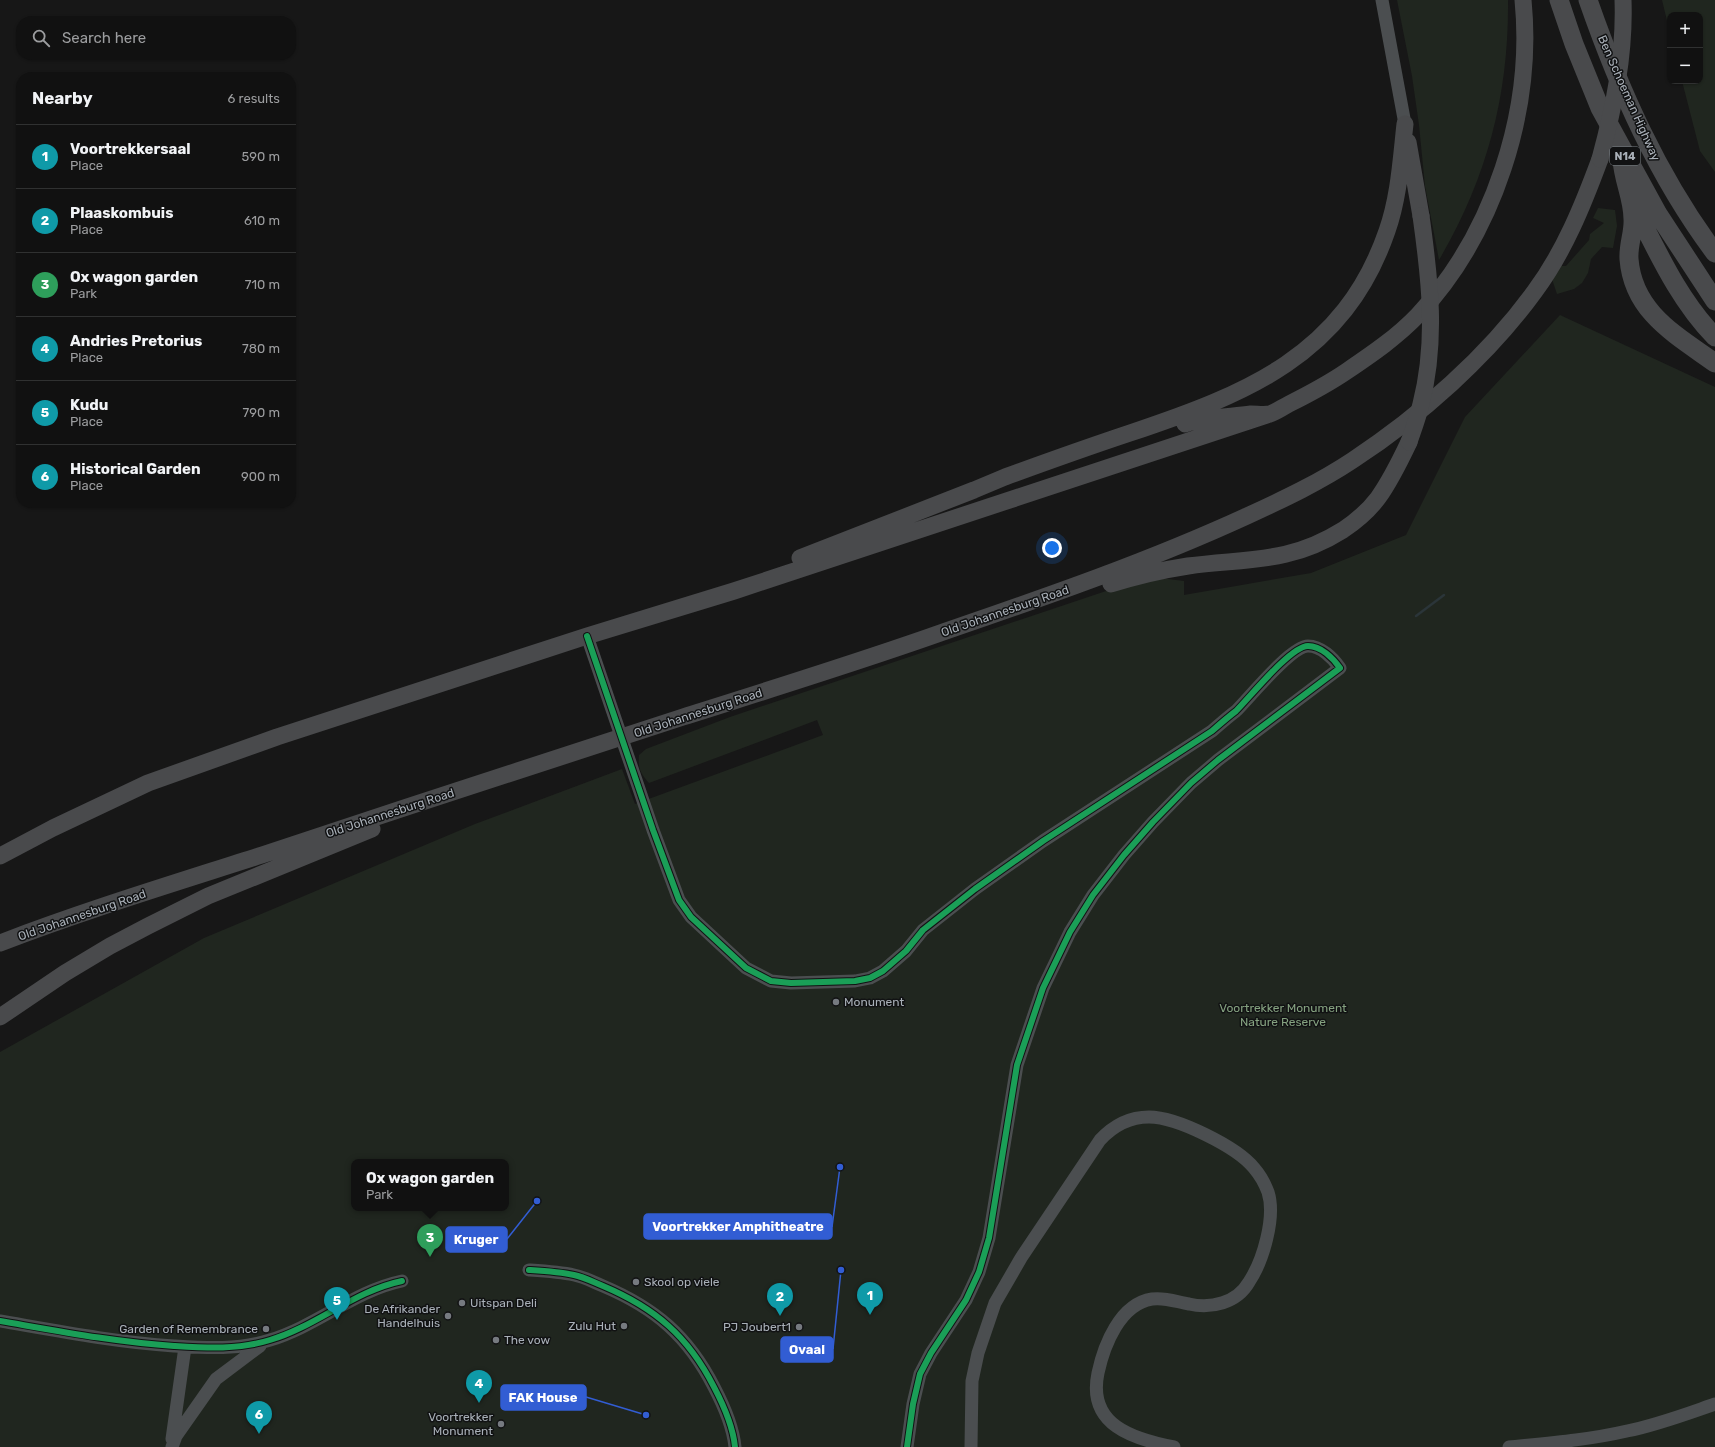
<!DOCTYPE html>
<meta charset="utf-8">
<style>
:root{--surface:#111;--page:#1e1f1f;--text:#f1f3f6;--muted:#9c9d9f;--line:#303131;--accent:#767a80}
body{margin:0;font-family:Rubik,sans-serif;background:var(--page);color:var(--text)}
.controls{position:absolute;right:12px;top:12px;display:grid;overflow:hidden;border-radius:8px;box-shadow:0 1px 3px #0004}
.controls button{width:36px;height:36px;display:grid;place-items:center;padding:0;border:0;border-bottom:1px solid var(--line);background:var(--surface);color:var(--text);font:20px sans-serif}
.you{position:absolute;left:1052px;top:548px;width:14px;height:14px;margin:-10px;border:3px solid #fff;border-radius:50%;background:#1a73e8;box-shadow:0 0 0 6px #1a73e833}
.badge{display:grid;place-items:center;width:26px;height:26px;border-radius:50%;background:var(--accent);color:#fff;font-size:13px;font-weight:700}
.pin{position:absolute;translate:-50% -33px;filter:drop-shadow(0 1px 2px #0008)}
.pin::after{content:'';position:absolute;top:21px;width:14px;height:12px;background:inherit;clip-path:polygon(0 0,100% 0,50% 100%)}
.popup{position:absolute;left:351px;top:1159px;width:158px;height:52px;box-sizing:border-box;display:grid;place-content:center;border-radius:8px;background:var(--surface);filter:drop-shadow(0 1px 3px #0005);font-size:13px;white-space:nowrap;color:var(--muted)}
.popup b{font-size:15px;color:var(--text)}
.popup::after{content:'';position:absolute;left:50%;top:100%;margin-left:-8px;border:8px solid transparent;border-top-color:var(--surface)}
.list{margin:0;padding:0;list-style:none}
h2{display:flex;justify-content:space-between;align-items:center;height:52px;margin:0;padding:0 16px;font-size:17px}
h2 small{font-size:13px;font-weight:400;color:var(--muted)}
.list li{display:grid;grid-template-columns:26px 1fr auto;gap:12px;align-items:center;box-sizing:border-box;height:64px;padding:0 16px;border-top:1px solid var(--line)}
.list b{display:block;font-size:15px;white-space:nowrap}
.list p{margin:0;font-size:13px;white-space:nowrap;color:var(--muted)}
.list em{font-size:13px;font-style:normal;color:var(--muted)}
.icon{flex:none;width:22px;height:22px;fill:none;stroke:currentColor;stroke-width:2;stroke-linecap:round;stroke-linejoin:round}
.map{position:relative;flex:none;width:1715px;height:1447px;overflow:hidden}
.search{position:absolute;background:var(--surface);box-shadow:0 1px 3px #0004;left:16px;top:16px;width:280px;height:44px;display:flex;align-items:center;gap:10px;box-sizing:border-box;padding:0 14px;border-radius:16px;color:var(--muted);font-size:15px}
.panel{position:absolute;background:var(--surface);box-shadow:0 1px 3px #0004;left:16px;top:72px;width:280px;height:436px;border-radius:16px}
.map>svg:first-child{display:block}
.green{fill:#20261f;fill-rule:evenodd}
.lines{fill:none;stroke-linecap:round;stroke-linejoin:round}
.stream{stroke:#2b3539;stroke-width:2.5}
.minor{stroke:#4b4e50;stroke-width:13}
.major{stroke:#494a4c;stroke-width:17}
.highway{stroke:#494a4c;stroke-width:19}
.major-bridge{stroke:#494a4c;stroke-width:17}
.cycleway-casing{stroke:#111213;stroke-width:8}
.cycleway{stroke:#1a9f57;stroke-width:6}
.poi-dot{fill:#767a80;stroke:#111213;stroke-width:1.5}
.labels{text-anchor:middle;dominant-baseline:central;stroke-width:3;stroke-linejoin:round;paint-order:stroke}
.shield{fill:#111213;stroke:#7b8186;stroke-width:1}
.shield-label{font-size:11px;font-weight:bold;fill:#a9b0b8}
.street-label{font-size:12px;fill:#a9b0b8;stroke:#111213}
.poi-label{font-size:12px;fill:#a9b0b8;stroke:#111213;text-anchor:end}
.park-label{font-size:12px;fill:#85a280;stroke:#111213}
.leader{fill:none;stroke:#325dd3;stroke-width:1.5}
.callout-dot{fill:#325dd3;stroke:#111213;stroke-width:1.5}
.callout{fill:#325dd3;stroke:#325dd3;stroke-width:1.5}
.callout-label{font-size:13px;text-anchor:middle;font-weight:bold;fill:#fff}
</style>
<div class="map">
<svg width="1715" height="1447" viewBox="0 0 1715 1447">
<rect width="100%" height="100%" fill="#171717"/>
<!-- green -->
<path class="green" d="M1397 0H1508C1509 95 1487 178 1439 260L1425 186 1419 125 1412 76Z
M1662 0H1715V172L1700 151 1682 81H1700V15H1670V33Z
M1598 208 1615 210 1617 226 1613 248 1602 247 1591 259 1588 273 1582 283 1574 289 1557 294 1551 276 1553 266H1566L1589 240 1590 234 1604 223 1593 218Z
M1560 315 1715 387V1447H0V1052L204 938 475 824 622 769 635 804 823 735 817 720 649 783C640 773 638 768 639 755L646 749 730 717 1118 587 1160 578 1184 581V595L1311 573 1406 535 1465 417ZM354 1162H506V1208H354Z"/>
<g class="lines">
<!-- stream -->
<path class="stream" d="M1416 616 1444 595"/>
<!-- minor -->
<path class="minor" d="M1382 0 1405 124
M587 636 653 830 679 900 691 917 746 968 771 981 791 983 855 981 870 978 883 971 906 951 923 930 975 889 1043 841 1212 731C1220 724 1228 717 1236 711 1250 697 1291 646 1308 646 1321 646 1333 658 1340 668L1218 760 1191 783 1153 822 1124 855 1093 895 1070 932 1043 988 1017 1065 989 1238 979 1272 966 1300 931 1353 920 1374 913 1404 907 1447
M529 1270C544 1271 560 1272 574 1275 584 1277 593 1282 603 1286 655 1308 688 1336 714 1387 724 1406 733 1426 735 1447
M0 1321C58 1331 115 1342 174 1346 207 1348 238 1350 270 1340 317 1326 354 1291 402 1281
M172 1439 185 1347
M172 1447 176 1436 216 1379 260 1346
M971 1447 972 1381 978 1353 995 1303 1021 1258 1100 1140C1113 1126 1130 1117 1149 1117 1177 1117 1237 1147 1254 1168 1260 1175 1265 1184 1268 1192 1276 1217 1263 1261 1249 1282 1237 1303 1211 1309 1189 1304 1177 1302 1165 1297 1152 1299 1120 1304 1104 1345 1098 1373 1087 1425 1133 1439 1174 1447
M1509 1447C1549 1443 1588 1440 1627 1431 1657 1425 1686 1414 1715 1404"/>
<!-- major -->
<path class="major" d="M1408 142 1421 216
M1185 424C1207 417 1229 417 1251 414 1257 414 1264 415 1270 414 1276 412 1283 407 1289 404 1309 394 1328 384 1347 371 1372 354 1397 337 1418 315 1494 234 1534 110 1523 0
M800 558 974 490 1005 477C1046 462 1088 447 1130 433 1246 394 1344 356 1387 231 1399 197 1401 160 1405 124
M1111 584C1136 576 1162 570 1188 566 1247 558 1289 564 1343 530 1355 522 1369 510 1378 498 1391 480 1400 461 1409 442
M0 856 53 828 148 783 277 737 587 636 734 591 1270 414
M0 943C86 910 175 883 262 855 402 808 543 763 683 717 771 689 859 662 946 631 1048 596 1149 561 1247 516 1284 499 1320 482 1353 460 1420 416 1488 356 1535 291 1564 252 1583 205 1600 159
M0 1017 65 973 110 946 148 926 208 896 372 829"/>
<!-- highway -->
<path class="highway" d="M1559 0 1574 44 1600 108 1658 214 1715 301
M1588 0C1619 89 1658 177 1715 253
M1622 159C1623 180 1633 198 1633 219 1634 232 1628 245 1629 259 1633 312 1676 335 1715 363
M1634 206C1658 253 1679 300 1715 337"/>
<!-- major-bridge -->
<path class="major-bridge" d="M1600 159C1614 107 1625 54 1623 0
M1409 442C1413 430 1418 417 1421 404 1437 341 1430 280 1421 216"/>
<defs>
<path id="cycleway" d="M587 636 653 830 679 900 691 917 746 968 771 981 791 983 855 981 870 978 883 971 906 951 923 930 975 889 1043 841 1212 731C1220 724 1228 717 1236 711 1250 697 1291 646 1308 646 1321 646 1333 658 1340 668L1218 760 1191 783 1153 822 1124 855 1093 895 1070 932 1043 988 1017 1065 989 1238 979 1272 966 1300 931 1353 920 1374 913 1404 907 1447
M529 1270C544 1271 560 1272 574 1275 584 1277 593 1282 603 1286 655 1308 688 1336 714 1387 724 1406 733 1426 735 1447
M0 1321C58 1331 115 1342 174 1346 207 1348 238 1350 270 1340 317 1326 354 1291 402 1281"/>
</defs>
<!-- cycleway casing -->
<use href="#cycleway" class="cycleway-casing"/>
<!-- cycleway -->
<use href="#cycleway" class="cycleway"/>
</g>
<!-- markers -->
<g class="poi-dot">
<circle cx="836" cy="1002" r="4"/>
<circle cx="636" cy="1282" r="4"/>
<circle cx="462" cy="1303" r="4"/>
<circle cx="448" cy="1316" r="4"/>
<circle cx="624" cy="1326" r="4"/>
<circle cx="799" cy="1327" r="4"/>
<circle cx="266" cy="1329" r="4"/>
<circle cx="496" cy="1340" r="4"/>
<circle cx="501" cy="1424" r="4"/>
</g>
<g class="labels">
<!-- shield labels -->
<rect class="shield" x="1610" y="147" width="30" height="18" rx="3"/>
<g class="shield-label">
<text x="1625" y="156">N14</text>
</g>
<!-- street labels -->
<g class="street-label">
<text transform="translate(1629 98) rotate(66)">Ben Schoeman Highway</text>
<text transform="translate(1005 611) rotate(-19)">Old Johannesburg Road</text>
<text transform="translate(698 713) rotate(-18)">Old Johannesburg Road</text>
<text transform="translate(390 813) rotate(-18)">Old Johannesburg Road</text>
<text transform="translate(82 915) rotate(-19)">Old Johannesburg Road</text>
</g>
<!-- poi labels -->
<g class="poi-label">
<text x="844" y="1002" text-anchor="start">Monument</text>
<text x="644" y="1282" text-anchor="start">Skool op viele</text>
<text x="470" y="1303" text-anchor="start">Uitspan Deli</text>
<text x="440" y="1309">De Afrikander<tspan x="440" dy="14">Handelhuis</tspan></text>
<text x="616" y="1326">Zulu Hut</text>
<text x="791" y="1327">PJ Joubert1</text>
<text x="258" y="1329">Garden of Remembrance</text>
<text x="504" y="1340" text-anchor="start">The vow</text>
<text x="493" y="1417">Voortrekker<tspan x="493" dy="14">Monument</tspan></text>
</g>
<!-- park labels -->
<g class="park-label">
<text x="1283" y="1008">Voortrekker Monument<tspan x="1283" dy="14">Nature Reserve</tspan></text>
</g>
</g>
<!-- callouts -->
<path class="leader" d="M840 1167L832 1227M537 1201L507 1239M841 1270L833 1349M646 1415L586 1397"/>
<g class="callout-dot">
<circle cx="840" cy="1167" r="4"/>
<circle cx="537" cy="1201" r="4"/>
<circle cx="841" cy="1270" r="4"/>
<circle cx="646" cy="1415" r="4"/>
</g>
<g class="callout">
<rect x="644" y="1214" width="188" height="25" rx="4"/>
<rect x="446" y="1227" width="61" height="25" rx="4"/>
<rect x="781" y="1337" width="52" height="25" rx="4"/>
<rect x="501" y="1385" width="85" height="25" rx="4"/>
</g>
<g class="callout-label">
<text x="738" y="1231">Voortrekker Amphitheatre</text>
<text x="476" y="1244">Kruger</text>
<text x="807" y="1354">Ovaal</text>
<text x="543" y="1402">FAK House</text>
</g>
</svg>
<div class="controls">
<button>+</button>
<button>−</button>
</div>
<div class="you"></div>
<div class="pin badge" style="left:870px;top:1315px;background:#0f9aa8">1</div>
<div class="pin badge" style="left:780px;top:1316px;background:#0f9aa8">2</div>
<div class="pin badge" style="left:430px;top:1257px;background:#2e9e5b">3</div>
<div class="popup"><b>Ox wagon garden</b>Park</div>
<div class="pin badge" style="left:479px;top:1403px;background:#0f9aa8">4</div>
<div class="pin badge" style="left:337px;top:1320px;background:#0f9aa8">5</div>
<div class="pin badge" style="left:259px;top:1434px;background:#0f9aa8">6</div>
<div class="search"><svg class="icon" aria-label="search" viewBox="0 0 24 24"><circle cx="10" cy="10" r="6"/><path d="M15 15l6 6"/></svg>Search here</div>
<section class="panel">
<h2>Nearby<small>6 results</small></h2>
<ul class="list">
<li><span class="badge" style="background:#0f9aa8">1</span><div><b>Voortrekkersaal</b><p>Place</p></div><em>590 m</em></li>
<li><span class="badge" style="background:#0f9aa8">2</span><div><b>Plaaskombuis</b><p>Place</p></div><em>610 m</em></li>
<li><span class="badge" style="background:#2e9e5b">3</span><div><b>Ox wagon garden</b><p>Park</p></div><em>710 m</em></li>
<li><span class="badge" style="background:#0f9aa8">4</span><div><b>Andries Pretorius</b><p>Place</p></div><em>780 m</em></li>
<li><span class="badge" style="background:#0f9aa8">5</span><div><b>Kudu</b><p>Place</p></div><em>790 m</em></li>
<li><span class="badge" style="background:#0f9aa8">6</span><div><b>Historical Garden</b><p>Place</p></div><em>900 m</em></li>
</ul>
</section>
</div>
